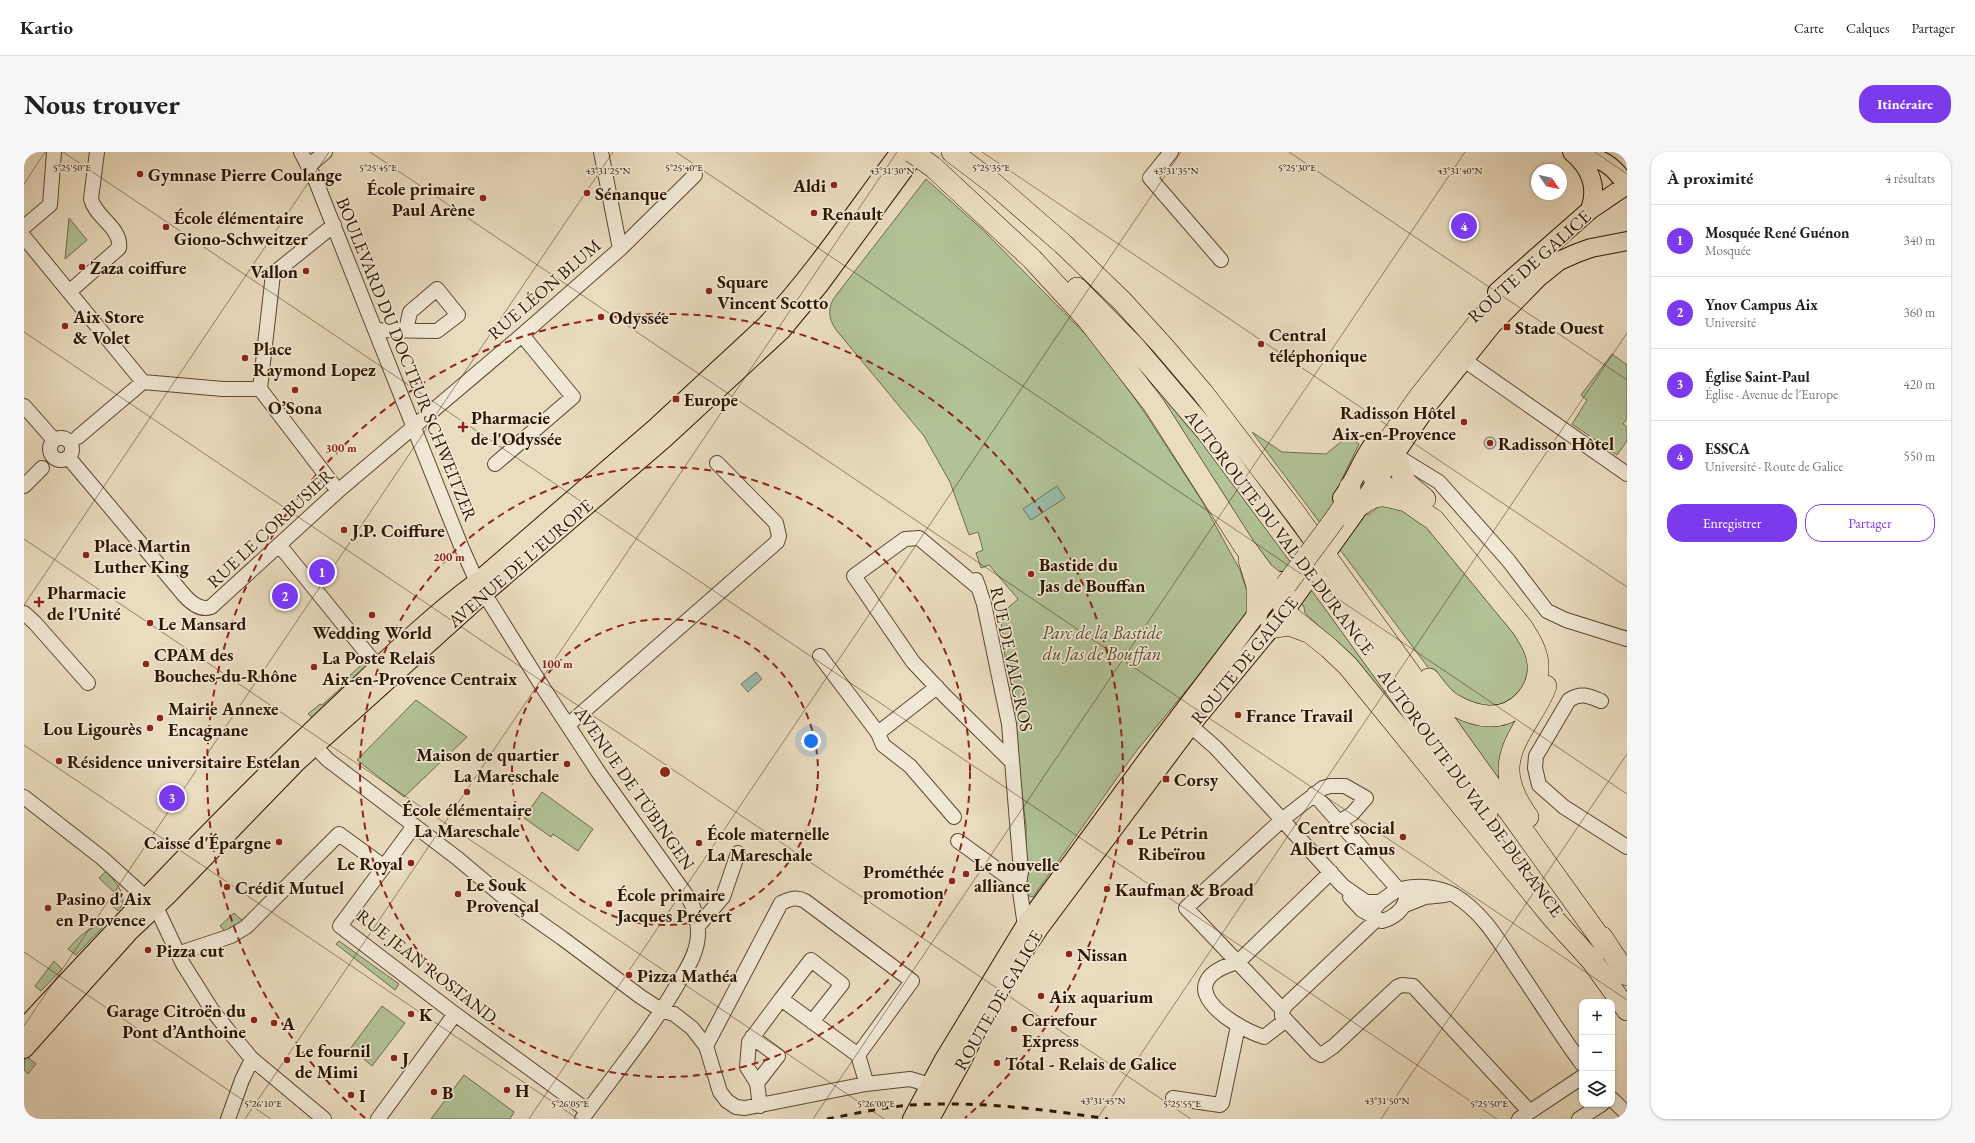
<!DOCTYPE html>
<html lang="fr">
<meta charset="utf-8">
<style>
:root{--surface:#fff;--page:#f6f6f6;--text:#222;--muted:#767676;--line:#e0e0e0;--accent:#7c3aed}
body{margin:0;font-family:"EB Garamond",serif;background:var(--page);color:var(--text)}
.controls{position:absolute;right:12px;bottom:12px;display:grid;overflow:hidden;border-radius:8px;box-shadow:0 1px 3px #0004}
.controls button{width:36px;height:36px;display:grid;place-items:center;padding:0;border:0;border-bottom:1px solid var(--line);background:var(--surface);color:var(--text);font:20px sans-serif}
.compass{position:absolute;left:1507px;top:12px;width:36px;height:36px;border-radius:50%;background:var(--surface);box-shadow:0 1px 3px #0004;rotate:124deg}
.you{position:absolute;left:787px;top:589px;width:14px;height:14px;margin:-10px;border:3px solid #fff;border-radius:50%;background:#1a73e8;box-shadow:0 0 0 6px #1a73e833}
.badge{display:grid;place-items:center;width:26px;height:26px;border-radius:50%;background:var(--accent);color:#fff;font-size:13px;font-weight:700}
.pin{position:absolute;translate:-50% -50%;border:2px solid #fff;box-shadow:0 1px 4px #0006}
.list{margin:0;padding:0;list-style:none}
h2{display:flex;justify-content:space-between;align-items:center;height:52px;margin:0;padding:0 16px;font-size:17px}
h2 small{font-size:13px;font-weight:400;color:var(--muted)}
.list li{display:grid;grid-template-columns:26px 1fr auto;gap:12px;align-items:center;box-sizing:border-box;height:72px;padding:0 16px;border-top:1px solid var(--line)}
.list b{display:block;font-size:15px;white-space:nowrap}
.list p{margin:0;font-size:13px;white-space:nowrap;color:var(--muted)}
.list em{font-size:13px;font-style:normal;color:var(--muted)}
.actions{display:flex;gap:8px;padding:12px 16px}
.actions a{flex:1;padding:9px 0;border:1px solid var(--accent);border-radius:16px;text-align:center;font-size:14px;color:var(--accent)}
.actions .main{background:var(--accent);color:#fff}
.icon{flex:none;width:22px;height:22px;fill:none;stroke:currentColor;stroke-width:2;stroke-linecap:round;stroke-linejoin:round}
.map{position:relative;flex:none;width:1603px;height:967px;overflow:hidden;border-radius:16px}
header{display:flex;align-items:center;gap:24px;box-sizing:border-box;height:56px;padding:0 20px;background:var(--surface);border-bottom:1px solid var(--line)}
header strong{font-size:19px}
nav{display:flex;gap:22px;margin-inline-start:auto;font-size:14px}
.intro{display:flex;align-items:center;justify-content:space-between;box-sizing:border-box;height:96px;padding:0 24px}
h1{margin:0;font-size:28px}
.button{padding:10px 18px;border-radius:16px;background:var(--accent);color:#fff;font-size:14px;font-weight:700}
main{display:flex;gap:24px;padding:0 24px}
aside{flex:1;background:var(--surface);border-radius:16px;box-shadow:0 1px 3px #0004}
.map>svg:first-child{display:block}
.green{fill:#b1c296;stroke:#6f6c4b}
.water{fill:#99bcac;stroke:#6e7a67}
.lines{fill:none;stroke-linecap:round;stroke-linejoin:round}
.minor-casing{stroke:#5c4830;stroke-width:16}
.major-casing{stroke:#2d1600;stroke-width:20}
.highway-casing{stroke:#2d1600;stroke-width:22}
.minor{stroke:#f1e8d5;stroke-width:14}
.major{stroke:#eadcbf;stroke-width:18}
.highway{stroke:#eadcbf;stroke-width:21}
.rail{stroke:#2d1600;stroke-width:3;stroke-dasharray:7 7;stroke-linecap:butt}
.highway-bridge-casing{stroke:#2d1600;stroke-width:22;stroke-linecap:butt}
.highway-bridge{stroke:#eadcbf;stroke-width:21}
.ticks{fill:none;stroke:#2d1600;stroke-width:1;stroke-opacity:0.45}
.ring{fill:none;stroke:#8f2418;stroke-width:2;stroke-dasharray:7 5}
.poi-dot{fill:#8f2418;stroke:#f1e8d5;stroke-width:1.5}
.labels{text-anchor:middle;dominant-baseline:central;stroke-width:3.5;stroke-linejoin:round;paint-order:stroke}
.poi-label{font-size:18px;font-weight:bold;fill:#2d1600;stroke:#f1e8d5;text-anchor:start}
.street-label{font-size:18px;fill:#2d1600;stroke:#f1e8d5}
.park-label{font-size:18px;font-style:italic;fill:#554a2d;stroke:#f1e8d5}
.ticks-label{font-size:10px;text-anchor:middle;fill:#2d1600;stroke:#f1e8d5;stroke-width:3.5;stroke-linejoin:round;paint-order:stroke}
.centre{fill:#8f2418;stroke:#f1e8d5;stroke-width:2}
.ring-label{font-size:12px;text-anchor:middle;font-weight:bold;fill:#8f2418;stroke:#f1e8d5;stroke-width:3.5;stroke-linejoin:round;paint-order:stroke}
</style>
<header>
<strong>Kartio</strong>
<nav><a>Carte</a><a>Calques</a><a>Partager</a></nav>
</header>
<div class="intro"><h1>Nous trouver</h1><a class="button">Itinéraire</a></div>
<main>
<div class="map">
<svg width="1603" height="967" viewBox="0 0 1603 967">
<rect width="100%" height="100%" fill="#eadcbf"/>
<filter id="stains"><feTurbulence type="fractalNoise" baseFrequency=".005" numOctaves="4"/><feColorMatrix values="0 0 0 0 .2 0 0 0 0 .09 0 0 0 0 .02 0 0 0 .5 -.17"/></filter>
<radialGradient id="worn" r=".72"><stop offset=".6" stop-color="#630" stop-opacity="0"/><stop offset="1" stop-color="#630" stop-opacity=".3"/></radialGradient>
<!-- green -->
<path class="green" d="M902 27 960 79 1071 192 1119 258 1178 349 1216 418 1224 442 1222 463 1216 473 1110 602 1009 745 1002 743V674L976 463 994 447 965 413 957 416 952 401 959 398 954 380 945 383 926 330 900 284 813 179C805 168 803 158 810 146Z
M45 66 63 88 41 107Z
M1091 186 1170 278 1240 369 1429 634 1311 489 1281 461 1280 455 1250 418 1241 412Z
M1588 202 1603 213V267L1599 272 1603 275V289L1593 303 1548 272 1563 248 1557 243Z
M1228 280 1258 300 1302 302 1324 284 1335 292 1317 329 1344 363 1357 353 1369 352 1409 380 1501 494 1508 515 1486 645 1419 551 1409 522Z
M343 508 347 514 289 566 284 562 296 552 298 553 318 535 316 532Z
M392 548 443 585 380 645 333 608Z
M518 640 569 677 554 699 529 682 527 685 500 666Z
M82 719C91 730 107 745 94 759L85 751 90 745V740L75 726Z
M210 761 220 770 202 780 196 774Z
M73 774 79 775 52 803 44 797C52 788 61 778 73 774Z
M315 789 375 832 371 838 312 792Z
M30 809 38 817 17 839 11 834Z
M358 854 381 871 348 914 340 907 343 903 334 897 328 904 323 901Z
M1 903 12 912 4 922 0 918Z
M440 923 490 960 486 967H407Z"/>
<!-- water -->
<path class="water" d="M1460 291a6 6 0 1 1 12 0a6 6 0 1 1-12 0Z
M1033 334 1041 346 1007 368 999 357Z
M732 520 738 527 724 540 717 532Z"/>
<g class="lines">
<defs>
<path id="minor" d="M277 0 291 27 437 394 453 430 518 534 575 621 665 747C672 759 676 776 673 791 670 807 660 821 652 835 624 882 590 923 558 967
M577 0 596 97
M1147 0 1126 26 1197 108
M285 14 301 0
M310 73 249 122 236 237 314 339
M0 75 26 53 30 0
M0 85 119 230
M45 140 95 96C98 76 71 65 67 47L73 0
M351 178 413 179 434 163 413 137 386 160 382 178
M1440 208 1603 322
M0 254 30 288
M54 285 119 230 199 237H236
M26 297a11 11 0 1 1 22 0a11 11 0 1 1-22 0Z
M1371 303 1415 330 1484 408 1523 459 1542 468 1603 487
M44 305 160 443C167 451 176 459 187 455L314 339 498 183 596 97 671 23
M471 312 549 245 498 183
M0 334 18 316
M256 394 354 515
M952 428 960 452 985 572 997 719 995 733 1001 774 1006 778
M955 436 895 386 881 387 830 424 889 510 921 544 988 610
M0 461 11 471 64 531
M796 504 854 581 913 535
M1577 549C1565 544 1557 540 1545 548L1512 604 1511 616 1515 633 1540 655 1603 695
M1159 567 1192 596 1319 734 1342 750H1356
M544 573 753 390 755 384 752 371 693 311
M854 581 859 593 886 614 930 665
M284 587 304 608 433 706 477 743 538 786 617 845 637 858 650 862 668 876 682 894 696 940 703 949 712 955 721 956 842 932 886 927 906 933 912 941
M1290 642 1374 737
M0 645 78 706 130 753
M390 674 316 774 431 862 564 959
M934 689 995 733
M1377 737C1394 733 1414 734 1430 743 1460 761 1476 791 1495 819 1516 850 1536 882 1558 912
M1326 745 1338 758 1358 769C1369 766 1382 757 1382 744L1377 737H1374L1356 750 1351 756
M1381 753 1401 745 1421 743
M132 755 159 812 188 858 203 877 228 907 300 967
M1353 767 1261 854 1258 860V864L1292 900 1297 903 1310 894 1373 835 1378 833 1389 834 1505 959
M674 774 699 745 714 701
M162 799 207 784 222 775 315 682 359 714
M757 847 787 808 818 832 788 870
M1259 858 1162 756 1259 667 1299 636 1306 634H1321L1342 646 1328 662 1315 670
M1262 868 1240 885C1202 872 1144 830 1214 810L1307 720
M728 885 754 904 733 931
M682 894 757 751C766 747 772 744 781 749L888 829 834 903
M1149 946 1196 953 1198 951 1214 874
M1588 947 1603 962
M736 954 733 931 723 915 725 890 757 847 834 903 841 926
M204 967 218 928 228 907
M354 967 431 862
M1495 967 1558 925
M1555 967 1578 952"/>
<path id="major" d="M1548 0C1567 16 1574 36 1566 58
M1553 0C1577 7 1590 12 1603 35
M1473 140 1566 58 1603 33
M1318 346C1330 330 1336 311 1348 294
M0 876C99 769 199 663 305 562 353 517 400 469 453 430L631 276 742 173C792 120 832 58 876 0
M0 897 105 780 144 743 273 610 447 453 640 287 757 179 796 132 893 0
M888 967 919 909 1001 774 1139 586 1258 429
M906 967 938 909 954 876 986 820 1016 775 1167 573 1261 459 1336 354 1407 249 1468 173 1514 126 1535 109 1553 101 1567 96 1603 89"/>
<path id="highway" d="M928 0 969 31 1039 92 1098 149 1139 194 1179 241 1271 361 1584 797
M909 15 1008 107 1064 168 1130 253 1220 394 1240 421 1250 429 1262 433 1258 447 1259 453 1264 463 1305 496 1324 514 1528 765 1568 809 1603 858
M1053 136 1109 193 1183 280 1308 448 1463 663
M1371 303 1381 330 1401 347
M1338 352C1352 341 1361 343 1377 348
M1311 367 1324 348 1326 335
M1225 408 1233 434V462
M1247 476 1265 473 1281 479
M1405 527C1412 536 1419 547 1430 553 1441 559 1453 564 1465 564 1493 565 1516 539 1514 512 1513 498 1505 486 1498 475L1410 368 1353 329 1349 324 1346 315 1395 245 1457 167 1471 153 1485 131
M1504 665C1497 655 1490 644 1487 632 1476 595 1511 566 1522 534
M1578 785 1603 823"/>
</defs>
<!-- minor casing -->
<use href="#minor" class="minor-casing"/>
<!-- major casing -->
<use href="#major" class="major-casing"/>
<!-- highway casing -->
<use href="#highway" class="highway-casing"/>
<!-- minor -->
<use href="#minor" class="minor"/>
<!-- major -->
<use href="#major" class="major"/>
<!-- highway -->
<use href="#highway" class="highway"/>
<!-- rail -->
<path class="rail" d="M803 967C830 962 859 955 887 953 953 949 1019 957 1084 967"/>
<defs>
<path id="highway-bridge" d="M888 0 909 15
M1262 433 1311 367"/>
</defs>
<!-- highway-bridge casing -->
<use href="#highway-bridge" class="highway-bridge-casing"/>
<!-- highway-bridge -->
<use href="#highway-bridge" class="highway-bridge"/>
</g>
<!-- ticks -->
<path class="ticks" d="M39 0 1473 967M346 0 1603 848M652 0 1603 642M958 0 1603 435M1265 0 1603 228M1571 0 1603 22M0 32 21 0M0 180 1167 967M0 387 860 967M0 453 305 0M0 593 554 967M0 800 247 967M0 874 589 0M221 967 873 0M505 967 1157 0M789 967 1441 0M1073 967 1603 181M1357 967 1603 602"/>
<!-- distance rings -->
<g class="ring">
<circle cx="641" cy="620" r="153"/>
<circle cx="641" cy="620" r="305"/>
<path d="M341 966A458 458 0 1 1 941 966"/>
</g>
<!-- markers -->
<g class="poi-dot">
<circle cx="116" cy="22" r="4"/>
<circle cx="810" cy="33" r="4"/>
<circle cx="563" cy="41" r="4"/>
<circle cx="459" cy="46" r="4"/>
<circle cx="790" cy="61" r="4"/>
<circle cx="142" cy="75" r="4"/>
<circle cx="58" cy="115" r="4"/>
<circle cx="282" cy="119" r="4"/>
<circle cx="685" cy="139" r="4"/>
<circle cx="577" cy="165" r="4"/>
<circle cx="41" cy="174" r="4"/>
<rect x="1479" y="171" width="8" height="8" rx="2"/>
<circle cx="1237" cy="192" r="4"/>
<circle cx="221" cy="206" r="4"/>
<circle cx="271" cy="238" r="4"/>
<rect x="648" y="243" width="8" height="8" rx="2"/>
<circle cx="1440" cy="270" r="4"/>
<path d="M437 269h4v4h4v4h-4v4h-4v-4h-4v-4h4z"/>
<circle cx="1466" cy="291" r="4"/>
<circle cx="320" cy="378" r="4"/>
<circle cx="62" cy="403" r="4"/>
<circle cx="1007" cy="422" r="4"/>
<path d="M13 444h4v4h4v4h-4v4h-4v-4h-4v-4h4z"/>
<circle cx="348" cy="463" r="4"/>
<circle cx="126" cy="471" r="4"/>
<circle cx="122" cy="512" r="4"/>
<circle cx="290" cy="515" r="4"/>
<circle cx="1214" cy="563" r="4"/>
<circle cx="136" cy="566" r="4"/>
<circle cx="126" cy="576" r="4"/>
<circle cx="35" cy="609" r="4"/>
<circle cx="543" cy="612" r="4"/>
<rect x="1138" y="623" width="8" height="8" rx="2"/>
<circle cx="443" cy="640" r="4"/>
<circle cx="1379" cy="685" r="4"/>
<circle cx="255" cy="690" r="4"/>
<circle cx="1106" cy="690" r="4"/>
<circle cx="675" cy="691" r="4"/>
<circle cx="387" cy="711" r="4"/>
<circle cx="942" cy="722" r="4"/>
<circle cx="928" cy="729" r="4"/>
<circle cx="203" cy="735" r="4"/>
<circle cx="1083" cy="737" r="4"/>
<circle cx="434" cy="742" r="4"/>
<circle cx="585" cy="752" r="4"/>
<circle cx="24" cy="756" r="4"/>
<circle cx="124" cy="798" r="4"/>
<circle cx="1045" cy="802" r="4"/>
<circle cx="605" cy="823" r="4"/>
<circle cx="1017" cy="844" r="4"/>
<circle cx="387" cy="862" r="4"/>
<circle cx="230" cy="868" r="4"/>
<circle cx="250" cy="871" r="4"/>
<circle cx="990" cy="877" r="4"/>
<circle cx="370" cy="906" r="4"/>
<circle cx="263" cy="908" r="4"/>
<circle cx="973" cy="911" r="4"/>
<circle cx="483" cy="938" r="4"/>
<circle cx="410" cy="940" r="4"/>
<circle cx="327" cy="943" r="4"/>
</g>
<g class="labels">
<!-- poi labels -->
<g class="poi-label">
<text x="124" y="22">Gymnase Pierre Coulange</text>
<text x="802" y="33" text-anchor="end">Aldi</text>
<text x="451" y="36" text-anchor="end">École primaire<tspan x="451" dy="21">Paul Arène</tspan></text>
<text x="571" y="41">Sénanque</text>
<text x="798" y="61">Renault</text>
<text x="150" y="65">École élémentaire<tspan x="150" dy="21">Giono-Schweitzer</tspan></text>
<text x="66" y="115">Zaza coiffure</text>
<text x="274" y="119" text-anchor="end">Vallon</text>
<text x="693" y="129">Square<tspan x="693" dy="21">Vincent Scotto</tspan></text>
<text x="49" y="164">Aix Store<tspan x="49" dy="21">&amp; Volet</tspan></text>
<text x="585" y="165">Odyssée</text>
<text x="1491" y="175">Stade Ouest</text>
<text x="1245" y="182">Central<tspan x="1245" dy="21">téléphonique</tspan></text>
<text x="229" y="196">Place<tspan x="229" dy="21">Raymond Lopez</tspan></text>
<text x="660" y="247">Europe</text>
<text x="271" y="255" text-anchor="middle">O’Sona</text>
<text x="1432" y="260" text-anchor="end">Radisson Hôtel<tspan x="1432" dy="21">Aix-en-Provence</tspan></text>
<text x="447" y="265">Pharmacie<tspan x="447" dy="21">de l'Odyssée</tspan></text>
<text x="1474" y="291">Radisson Hôtel</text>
<text x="328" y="378">J.P. Coiffure</text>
<text x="70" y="393">Place Martin<tspan x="70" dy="21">Luther King</tspan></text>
<text x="1015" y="412">Bastide du<tspan x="1015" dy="21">Jas de Bouffan</tspan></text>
<text x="23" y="440">Pharmacie<tspan x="23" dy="21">de l'Unité</tspan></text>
<text x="134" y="471">Le Mansard</text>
<text x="348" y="480" text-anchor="middle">Wedding World</text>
<text x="130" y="502">CPAM des<tspan x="130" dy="21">Bouches-du-Rhône</tspan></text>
<text x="298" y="505">La Poste Relais<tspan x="298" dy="21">Aix-en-Provence Centraix</tspan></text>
<text x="144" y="556">Mairie Annexe<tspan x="144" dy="21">Encagnane</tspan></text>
<text x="1222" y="563">France Travail</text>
<text x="118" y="576" text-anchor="end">Lou Ligourès</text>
<text x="535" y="602" text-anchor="end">Maison de quartier<tspan x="535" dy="21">La Mareschale</tspan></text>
<text x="43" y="609">Résidence universitaire Estelan</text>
<text x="1150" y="627">Corsy</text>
<text x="443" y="657" text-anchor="middle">École élémentaire<tspan x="443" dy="21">La Mareschale</tspan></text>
<text x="1371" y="675" text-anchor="end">Centre social<tspan x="1371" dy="21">Albert Camus</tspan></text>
<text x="1114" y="680">Le Pétrin<tspan x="1114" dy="21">Ribeïrou</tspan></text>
<text x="683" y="681">École maternelle<tspan x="683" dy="21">La Mareschale</tspan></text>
<text x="247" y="690" text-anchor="end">Caisse d'Épargne</text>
<text x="379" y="711" text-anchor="end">Le Royal</text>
<text x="950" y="712">Le nouvelle<tspan x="950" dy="21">alliance</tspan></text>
<text x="920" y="719" text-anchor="end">Prométhée<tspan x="920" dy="21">promotion</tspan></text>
<text x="442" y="732">Le Souk<tspan x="442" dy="21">Provençal</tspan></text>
<text x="211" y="735">Crédit Mutuel</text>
<text x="1091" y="737">Kaufman &amp; Broad</text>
<text x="593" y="742">École primaire<tspan x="593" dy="21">Jacques Prévert</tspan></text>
<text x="32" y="746">Pasino d'Aix<tspan x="32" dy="21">en Provence</tspan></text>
<text x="132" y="798">Pizza cut</text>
<text x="1053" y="802">Nissan</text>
<text x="613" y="823">Pizza Mathéa</text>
<text x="1025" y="844">Aix aquarium</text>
<text x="222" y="858" text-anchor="end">Garage Citroën du<tspan x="222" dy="21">Pont d’Anthoine</tspan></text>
<text x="395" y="862">K</text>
<text x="998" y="867">Carrefour<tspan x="998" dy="21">Express</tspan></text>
<text x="258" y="871">A</text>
<text x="271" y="898">Le fournil<tspan x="271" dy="21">de Mimi</tspan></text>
<text x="378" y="906">J</text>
<text x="981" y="911">Total - Relais de Galice</text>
<text x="491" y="938">H</text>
<text x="418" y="940">B</text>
<text x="335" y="943">I</text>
</g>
<!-- street labels -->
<g class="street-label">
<text transform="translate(1505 114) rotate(-42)">ROUTE DE GALICE</text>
<text transform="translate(520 137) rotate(-41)">RUE LÉON BLUM</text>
<text transform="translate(383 207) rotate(68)">BOULEVARD DU DOCTEUR SCHWEITZER</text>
<text transform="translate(246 376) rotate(-43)">RUE LE CORBUSIER</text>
<text transform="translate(1256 380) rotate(53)">AUTOROUTE DU VAL DE DURANCE</text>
<text transform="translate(496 411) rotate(-41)">AVENUE DE L'EUROPE</text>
<text transform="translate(988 507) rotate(78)">RUE DE VALCROS</text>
<text transform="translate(1220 508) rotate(-51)">ROUTE DE GALICE</text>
<text transform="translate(611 636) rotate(55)">AVENUE DE TÜBINGEN</text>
<text transform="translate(1447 641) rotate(54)">AUTOROUTE DU VAL DE DURANCE</text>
<text transform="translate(403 814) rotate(38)">RUE JEAN ROSTAND</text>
<text transform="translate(974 848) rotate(-60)">ROUTE DE GALICE</text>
</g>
<!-- park labels -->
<g class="park-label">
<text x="1078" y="480">Parc de la Bastide<tspan x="1078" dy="21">du Jas de Bouffan</tspan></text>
</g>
</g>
<g class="ticks-label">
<text x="660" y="19">5°25'40"E</text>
<text x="1273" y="19">5°25'30"E</text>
<text x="48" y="19">5°25'50"E</text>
<text x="354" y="19">5°25'45"E</text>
<text x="967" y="19">5°25'35"E</text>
<text x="584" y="22">43°31'25"N</text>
<text x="868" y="22">43°31'30"N</text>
<text x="1152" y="22">43°31'35"N</text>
<text x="1436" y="22">43°31'40"N</text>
<text x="1079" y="952">43°31'45"N</text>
<text x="1363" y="952">43°31'50"N</text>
<text x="239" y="955">5°26'10"E</text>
<text x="546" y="955">5°26'05"E</text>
<text x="852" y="955">5°26'00"E</text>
<text x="1158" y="955">5°25'55"E</text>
<text x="1465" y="955">5°25'50"E</text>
</g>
<circle cx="641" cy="620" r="6" class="centre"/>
<g class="ring-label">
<text x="317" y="300">300 m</text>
<text x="425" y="409">200 m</text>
<text x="533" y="516">100 m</text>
</g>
<rect width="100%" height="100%" filter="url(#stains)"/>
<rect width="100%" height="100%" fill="url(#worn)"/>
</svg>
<div class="controls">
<button>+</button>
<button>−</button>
<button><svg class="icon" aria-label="layers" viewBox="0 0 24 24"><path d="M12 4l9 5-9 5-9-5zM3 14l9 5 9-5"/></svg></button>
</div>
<svg class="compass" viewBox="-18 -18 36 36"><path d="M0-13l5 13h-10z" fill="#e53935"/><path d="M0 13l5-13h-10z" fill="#767676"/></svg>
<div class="you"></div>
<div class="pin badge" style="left:298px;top:420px">1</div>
<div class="pin badge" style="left:261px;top:444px">2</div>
<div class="pin badge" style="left:148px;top:646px">3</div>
<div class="pin badge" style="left:1440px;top:74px">4</div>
</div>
<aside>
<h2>À proximité<small>4 résultats</small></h2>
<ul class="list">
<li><span class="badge">1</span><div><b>Mosquée René Guénon</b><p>Mosquée</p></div><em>340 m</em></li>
<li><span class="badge">2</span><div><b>Ynov Campus Aix</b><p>Université</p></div><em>360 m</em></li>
<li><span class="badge">3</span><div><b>Église Saint-Paul</b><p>Église · Avenue de l'Europe</p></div><em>420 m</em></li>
<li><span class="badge">4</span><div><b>ESSCA</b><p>Université · Route de Galice</p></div><em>550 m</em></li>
</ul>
<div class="actions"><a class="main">Enregistrer</a><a>Partager</a></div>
</aside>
</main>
